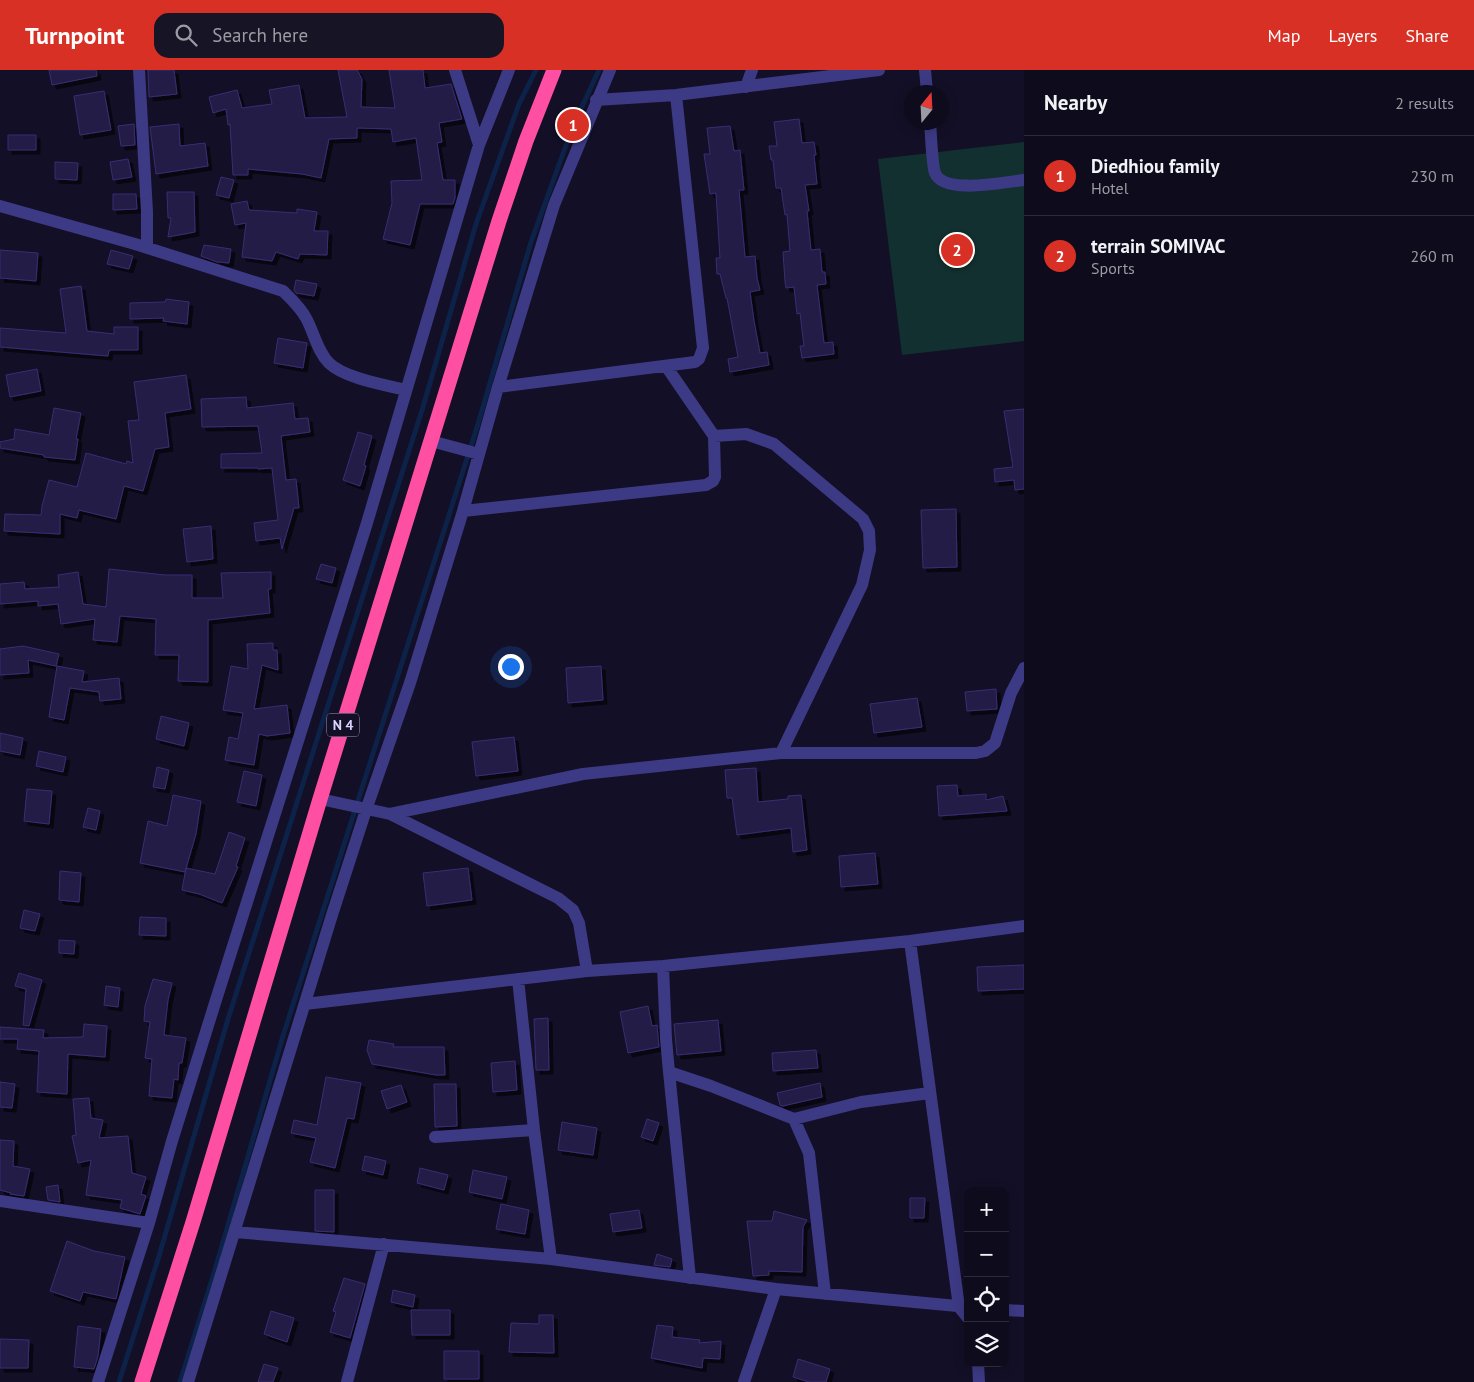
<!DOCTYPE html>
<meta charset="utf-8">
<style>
:root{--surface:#0e0b1c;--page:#171425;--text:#f1f3f6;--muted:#9b9ba3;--line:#2e2b3b;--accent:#d93025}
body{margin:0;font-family:"PT Sans",sans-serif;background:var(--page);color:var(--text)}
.controls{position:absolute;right:15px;bottom:15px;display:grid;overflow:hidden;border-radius:10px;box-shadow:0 2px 12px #0003}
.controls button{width:45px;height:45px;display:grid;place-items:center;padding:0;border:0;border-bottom:1px solid var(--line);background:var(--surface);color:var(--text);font:25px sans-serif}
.compass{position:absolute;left:904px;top:15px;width:45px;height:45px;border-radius:50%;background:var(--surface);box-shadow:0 2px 12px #0003;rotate:18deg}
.you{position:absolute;left:510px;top:596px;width:18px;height:18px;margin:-12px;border:4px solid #fff;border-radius:50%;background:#1a73e8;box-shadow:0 0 0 8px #1a73e833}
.badge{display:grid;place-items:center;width:32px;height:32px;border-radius:50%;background:var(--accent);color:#fff;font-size:16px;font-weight:700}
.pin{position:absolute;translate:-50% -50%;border:2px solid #fff;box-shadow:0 1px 5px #0006}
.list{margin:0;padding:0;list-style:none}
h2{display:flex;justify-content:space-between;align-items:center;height:65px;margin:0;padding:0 20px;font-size:21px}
h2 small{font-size:16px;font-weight:400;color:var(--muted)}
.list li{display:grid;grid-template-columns:32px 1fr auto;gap:15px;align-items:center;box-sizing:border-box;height:80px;padding:0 20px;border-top:1px solid var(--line)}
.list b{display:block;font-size:19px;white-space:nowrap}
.list p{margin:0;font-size:16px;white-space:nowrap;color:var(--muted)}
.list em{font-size:16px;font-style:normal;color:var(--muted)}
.icon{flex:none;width:28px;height:28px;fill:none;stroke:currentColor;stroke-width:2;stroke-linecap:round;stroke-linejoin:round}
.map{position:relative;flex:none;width:1024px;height:1312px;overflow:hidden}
header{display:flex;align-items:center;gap:30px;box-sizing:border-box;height:70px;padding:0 25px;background:var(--accent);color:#fff}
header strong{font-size:24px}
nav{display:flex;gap:28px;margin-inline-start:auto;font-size:18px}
.search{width:350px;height:45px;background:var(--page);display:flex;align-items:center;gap:12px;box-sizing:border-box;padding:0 18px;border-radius:15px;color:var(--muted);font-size:19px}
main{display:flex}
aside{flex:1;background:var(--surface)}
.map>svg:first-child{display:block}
.green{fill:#12302f}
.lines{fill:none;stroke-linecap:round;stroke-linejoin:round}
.stream{stroke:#0c2248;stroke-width:5}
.building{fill:#241b47;stroke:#3b2d73;filter:url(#shadow)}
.minor{stroke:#3d3a85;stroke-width:12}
.highway{stroke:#ff4fa3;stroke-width:15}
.labels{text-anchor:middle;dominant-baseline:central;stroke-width:4.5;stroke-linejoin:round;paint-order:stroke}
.shield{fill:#130f26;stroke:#9e99be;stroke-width:1}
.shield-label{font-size:14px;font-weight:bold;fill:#d9d4ff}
</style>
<header>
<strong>Turnpoint</strong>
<div class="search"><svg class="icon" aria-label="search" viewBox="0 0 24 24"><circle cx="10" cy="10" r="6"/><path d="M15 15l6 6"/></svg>Search here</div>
<nav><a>Map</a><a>Layers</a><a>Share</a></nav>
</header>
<main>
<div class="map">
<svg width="1024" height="1312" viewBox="0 0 1024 1312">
<defs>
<filter id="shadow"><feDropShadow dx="4" dy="4" stdDeviation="0" flood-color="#0009"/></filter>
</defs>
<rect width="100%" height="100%" fill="#130f26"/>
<!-- green -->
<path class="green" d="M1024 72V271L902 285 878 89Z"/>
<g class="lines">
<!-- stream -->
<path class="stream" d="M119 1312 159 1186 228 949 423 337 476 154 519 34 536 0
M180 1312 214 1203 283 966 478 354 531 172 573 56 599 0"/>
</g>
<!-- building -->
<path class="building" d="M49 0H96L97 6 52 15Z
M148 0H174L177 24 149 27Z
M338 0H357L362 9 361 37 395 38 389 0H423L425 18 451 14 462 49 439 53 442 72 437 73 443 110H455V128L453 134H420L410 175 383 169 392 133 391 111 422 110 416 68 393 72 391 59 357 58V68L329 69 321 108 302 104 248 99V105H233L230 54 228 55 226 39 213 43 209 27 237 20 242 38 272 34 269 20 299 15 305 48 347 47Z
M104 21 111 60 80 65 74 26Z
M799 49 802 73 814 72 816 85H814L817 114 805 115 809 141H807L811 180 820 179 822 202H825L826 214 817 215 824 273 833 272 834 284 802 288 800 276H804L800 243 797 244 794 217 786 218 785 212 783 182 790 181 787 144 785 145 781 118H776L773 90H771L769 76H777L774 52Z
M134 54 135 75 121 76 118 56Z
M179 54 180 76 205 73 208 96 156 104 150 57Z
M730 56 734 81 740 80 744 120H739L745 187 755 186 757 208 760 220 750 222 754 251 760 283 767 282 769 295 730 302 728 289 738 287 727 228H726L720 204H717L716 188H720L716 123 710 124 704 84H710L707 58Z
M8 65H36V80H8Z
M128 89 132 107 113 110 110 92Z
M55 92 78 93 77 110 55 109Z
M221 107 234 110 229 128 216 125Z
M167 122H194L195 162 168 167 171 148H168Z
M113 124H136L137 139 113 140Z
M247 131 249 140 297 143V139L317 142 314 161H328L327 185 300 184 298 189 276 182 272 191 242 187 246 153 235 155 231 134Z
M204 175 231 179 229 193 217 192 201 186Z
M0 180 38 183 36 211 0 208Z
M111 180 133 186 129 199 107 194Z
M296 210 317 214 314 226 296 223 294 220Z
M81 216 87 261 114 264V257H138V280H109L108 286 0 277V258L66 263 60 219Z
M166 229 189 232 187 254 163 251 164 248 130 249V233L165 232Z
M278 268 307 273 303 298 274 293Z
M37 299 41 321 10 327 6 305Z
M186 305 191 339 165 343 169 377 155 379 143 421 124 416 116 449 79 440 77 448 60 444V464L4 461 5 444 41 445 42 436 49 410 77 417 86 383 126 394 127 391 133 393 128 351 139 350 134 312Z
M246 327 247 338 293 333 295 349 308 348 310 362 281 366 286 410 296 409 299 438H294L282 479 280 468 256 471 254 453 278 450 272 398 258 399V398H221V384L262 383 258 356 202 357 201 329Z
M54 338 81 343 76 369H78L75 390 44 387V385L0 378V372L14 369 15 359 49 365Z
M1024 339V419L1015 420 1014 410 995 412 994 399 1013 397 1004 341Z
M358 362 372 366 364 395 366 396 360 416 343 410Z
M956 439 957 497 923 498 921 440Z
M211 456 213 489 187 492 183 459Z
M321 494 336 498 332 513 316 509Z
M109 499 165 505H192V528H223L221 503 271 502V519H268L270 543 208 550V612L178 611 179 585H155L156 549 120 546 117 572 93 570 95 549 61 554 58 534 38 536V531L0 534V514L24 512 25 519 59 517 58 505 78 502 83 534 106 537Z
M273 573V580H277L278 600 262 595 254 639 287 635 290 663 267 666 259 664 254 695 225 690 229 667 238 669 243 643 223 640 231 596 248 599 247 574Z
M23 576 59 584 56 596 28 590 29 603 0 605V579Z
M57 596 84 601 82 612 119 608 121 629 100 631 99 622 70 618 64 650 49 647Z
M601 596 603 630 568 633 566 598Z
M996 619 997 639 967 641 965 622Z
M917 628 922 657 874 663 870 634Z
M161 646 189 653 184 676 156 669Z
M0 663 23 668 20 685 0 681Z
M514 667 518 701 476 706 472 672Z
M39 681 66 687 63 702 36 696Z
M157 697 169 700 165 719 153 717Z
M756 698 758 732 788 729V726L801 725 807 780 793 782 791 758 737 765 732 728H727L725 700Z
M244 701 262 705 256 736 237 732Z
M957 715 958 726 986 724V730L1003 726 1007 741 939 746 937 716Z
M27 719 52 721 49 754 24 751Z
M173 725 201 731 196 764 185 802 140 793 148 751 167 756Z
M88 738 100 741 96 760 83 757Z
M229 762 245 768 236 796 238 797 222 833 199 824 182 820 186 798 215 804Z
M875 783 878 814 841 817 839 786Z
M468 798 472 830 427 836 423 803Z
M60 801 81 803 79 832 59 830Z
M24 840 40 844 35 861 20 858Z
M140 847 166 848V866L139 865Z
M59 870 75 871 74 884 59 883Z
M1024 895V919L978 921 977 897Z
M19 903 42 910 29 956 23 955 26 919 15 916Z
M153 909 172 913 168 930 164 965 186 968 182 993H179L178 1010 174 1009 172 1028 149 1026 152 989 145 988 150 952 144 951 145 936Z
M106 916 120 918 118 937 104 935Z
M648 936 652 956 657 955 659 977 628 983 620 942Z
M548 948 549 1000H536L534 949Z
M718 950 721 981 677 985 674 954Z
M84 954 107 956 105 987 68 984 67 1024 37 1022 39 981 17 979 18 969H0V957L44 960 43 968 83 967Z
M369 970 394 974 393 977H444L445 1005H436L372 994 367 980Z
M816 980 818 998 773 1001 772 983Z
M515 991 517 1020 493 1022 491 993Z
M326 1007 361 1013 354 1049 347 1048 335 1098 310 1092 316 1068 291 1063 294 1050 317 1055Z
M0 1012 15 1014 12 1038 0 1037Z
M820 1013 822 1027 783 1036 780 1035 777 1023Z
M434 1014H456L457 1056 435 1057Z
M401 1015 407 1032 387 1039 381 1021Z
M89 1028 91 1048 103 1050 99 1068 128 1066 132 1103 146 1107 141 1124 146 1126 140 1144 120 1138 122 1130 86 1125 91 1090 78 1093 72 1066 76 1065 73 1029Z
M647 1049 659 1053 653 1071 641 1067Z
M562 1052 597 1058 593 1085 558 1080Z
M0 1070 14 1071 13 1096 30 1099 24 1126 10 1124 11 1123 0 1120Z
M365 1086 386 1091 383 1105 362 1100Z
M420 1098 448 1105 444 1120 417 1113Z
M473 1100 507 1107 502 1129 469 1122Z
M58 1115 60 1132 48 1130 46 1117Z
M315 1120H334V1162L315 1161Z
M910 1128H925L924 1148H910Z
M501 1134 529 1140 525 1164 496 1159Z
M639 1140 642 1158 613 1162 610 1144Z
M774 1141 807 1150 803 1157 802 1202 769 1201V1205L753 1206 747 1151H772Z
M67 1171 94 1181 125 1187 116 1229 83 1222 80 1231 50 1221Z
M657 1184 672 1189 670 1197 654 1195Z
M344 1208 365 1214 350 1268 330 1262 336 1242 333 1241Z
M393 1220 415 1225 413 1237 391 1232Z
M411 1240H450V1265H412Z
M271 1241 294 1248 287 1272 264 1264Z
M539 1245H553L554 1283 509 1282 511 1253 539 1254Z
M657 1255 673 1257 672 1267 700 1270 699 1273 721 1271 720 1289 703 1288 702 1298 651 1288Z
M78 1256 101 1259 98 1286 94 1299 74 1297Z
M0 1269 29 1270 28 1298H0Z
M444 1281H479V1309H444Z
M798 1289 830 1299 826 1312H809L793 1307Z
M264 1294 278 1298 273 1312H258Z"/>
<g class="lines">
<!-- minor -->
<path class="minor" d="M139 0 147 142V178
M455 0 479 75
M925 0 927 22
M746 17 752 0
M596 30 676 25 879 0
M930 52C931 63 932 95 935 103 944 125 1004 112 1024 110
M0 136 135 174 283 221C292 230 300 237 306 248 314 262 317 281 329 293 344 308 385 315 406 320
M666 296 714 366 746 364 774 374 863 449 869 461 870 480 862 515 781 683
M498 317 695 292 699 289 703 278 676 25
M431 371 479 384
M463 441 706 415 713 411 715 407 714 366
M320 729 390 744 583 704 781 683H976L985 681 995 673 1011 623 1024 598
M390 744 558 828 573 840 579 853 587 901
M910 871 959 1237 968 1248
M663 896 666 969 669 1002 711 1016 794 1049 809 1083 825 1224
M518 909 534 1060 551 1189
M305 934 587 901 663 896 910 871 1024 856
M669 1002 690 1208
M794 1049 861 1032 930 1023
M435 1067 534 1060
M0 1131 149 1153
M235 1162 551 1189 776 1219 968 1237
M1005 1240 1024 1241
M978 1293 979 1312
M98 1312 149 1153 172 1071 215 933 367 453 479 75 509 0
M188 1312 332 845 366 740 410 613 463 441 498 317 554 135 610 0
M347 1312 384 1174
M744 1312 776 1219"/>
<!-- highway -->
<path class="highway" d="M142 1312 193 1152 320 729 499 151 526 71 554 0"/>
</g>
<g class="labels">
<!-- shield labels -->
<rect class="shield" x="327" y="643.5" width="32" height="23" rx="4"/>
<g class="shield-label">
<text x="343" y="655">N 4</text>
</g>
</g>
</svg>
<div class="controls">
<button>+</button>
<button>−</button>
<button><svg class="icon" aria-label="locate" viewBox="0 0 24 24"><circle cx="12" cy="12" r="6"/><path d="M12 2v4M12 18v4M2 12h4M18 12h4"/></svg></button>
<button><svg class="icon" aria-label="layers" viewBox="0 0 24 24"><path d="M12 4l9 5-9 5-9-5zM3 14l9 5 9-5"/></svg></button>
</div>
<svg class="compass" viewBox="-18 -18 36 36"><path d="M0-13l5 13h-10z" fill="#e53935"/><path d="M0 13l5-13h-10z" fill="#9b9ba3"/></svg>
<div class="you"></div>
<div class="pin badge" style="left:573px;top:55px">1</div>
<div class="pin badge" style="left:957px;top:180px">2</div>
</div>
<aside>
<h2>Nearby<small>2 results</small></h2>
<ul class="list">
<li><span class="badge">1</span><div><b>Diedhiou family</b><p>Hotel</p></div><em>230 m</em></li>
<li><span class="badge">2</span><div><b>terrain SOMIVAC</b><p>Sports</p></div><em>260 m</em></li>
</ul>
</aside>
</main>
